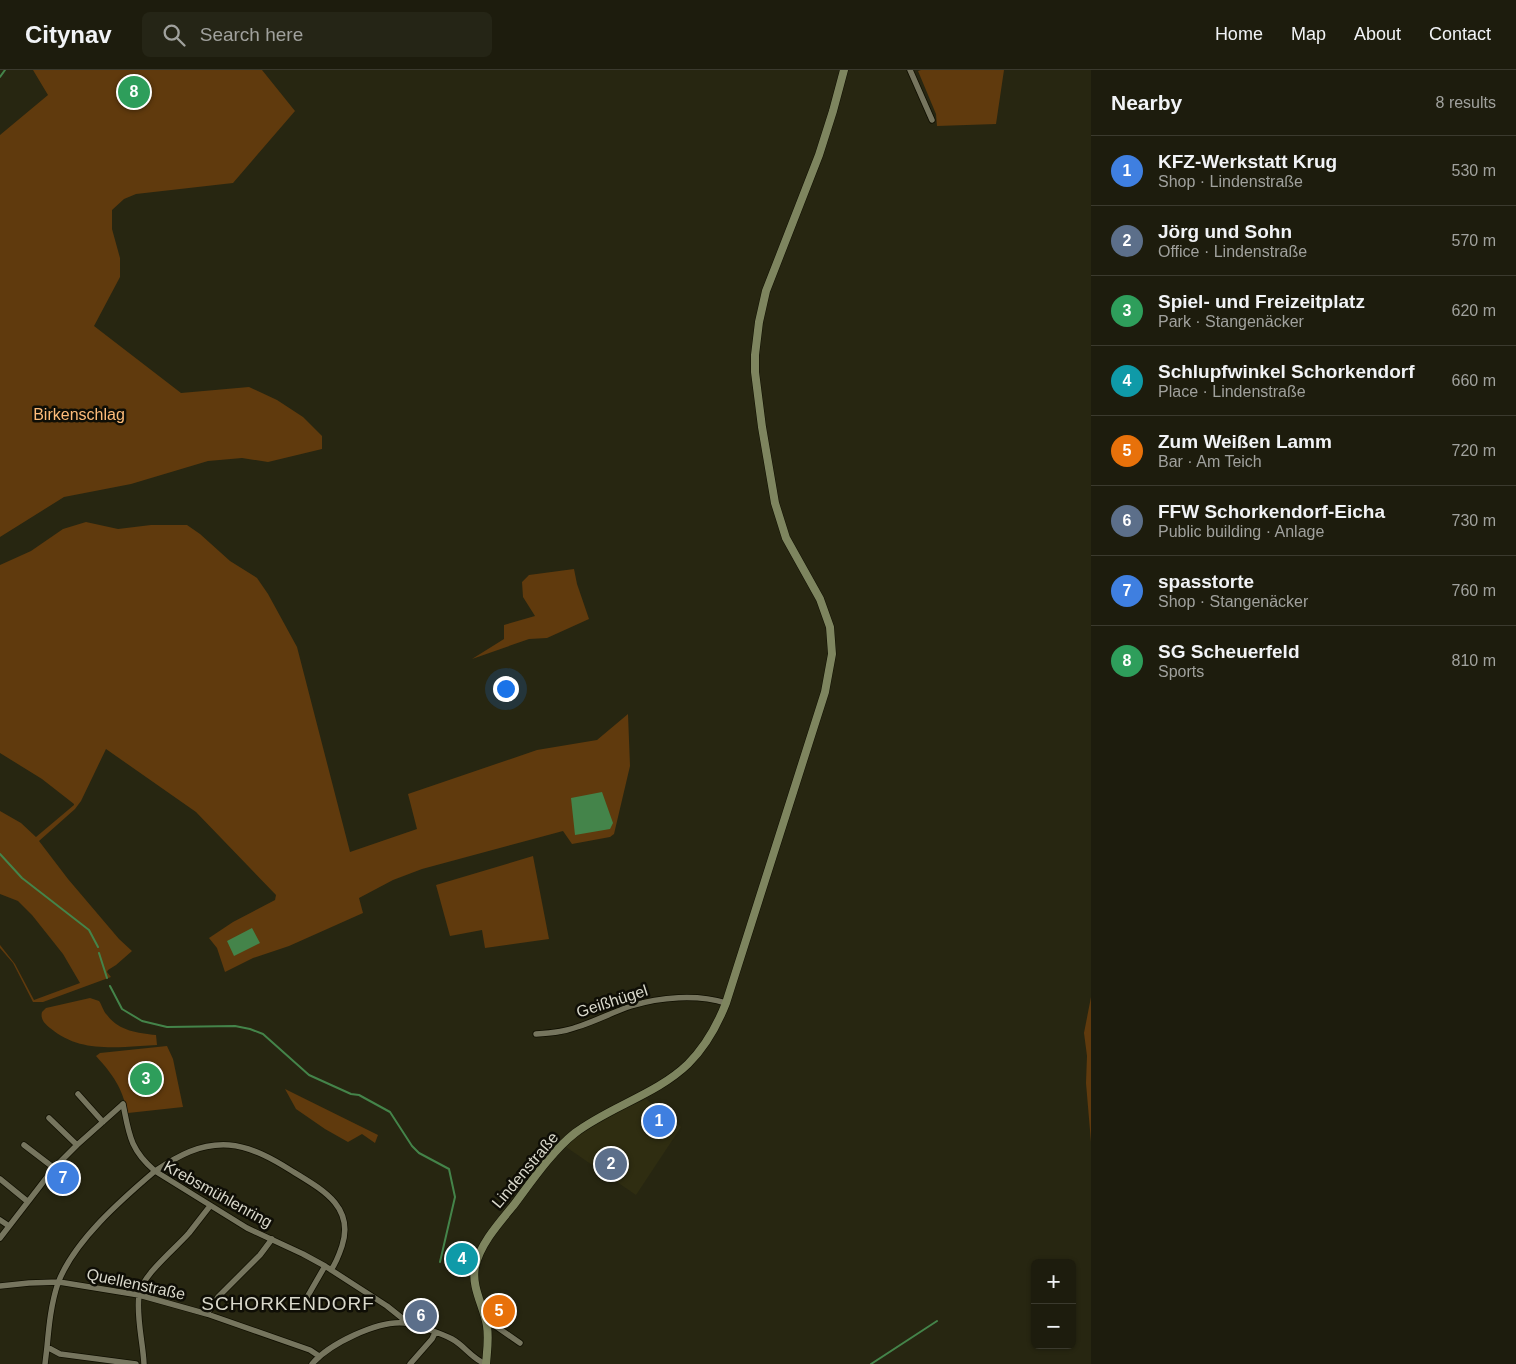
<!DOCTYPE html>
<meta charset="utf-8">
<style>
:root{--surface:#1d1c0d;--page:#252516;--text:#f1f3f6;--muted:#a0a19d;--line:#3b3a2e;--accent:#ea580c}
body{margin:0;font-family:Helvetica,sans-serif;background:var(--page);color:var(--text)}
.controls{position:absolute;right:15px;bottom:15px;display:grid;overflow:hidden;border-radius:8px;box-shadow:0 1px 4px #0004}
.controls button{width:45px;height:45px;display:grid;place-items:center;padding:0;border:0;border-bottom:1px solid var(--line);background:var(--surface);color:var(--text);font:25px sans-serif}
.you{position:absolute;left:505px;top:618px;width:18px;height:18px;margin:-12px;border:4px solid #fff;border-radius:50%;background:#1a73e8;box-shadow:0 0 0 8px #1a73e833}
.badge{display:grid;place-items:center;width:32px;height:32px;border-radius:50%;background:var(--accent);color:#fff;font-size:16px;font-weight:700}
.pin{position:absolute;translate:-50% -50%;border:2px solid #fff;box-shadow:0 1px 5px #0006}
.list{margin:0;padding:0;list-style:none}
h2{display:flex;justify-content:space-between;align-items:center;height:65px;margin:0;padding:0 20px;font-size:21px}
h2 small{font-size:16px;font-weight:400;color:var(--muted)}
.list li{display:grid;grid-template-columns:32px 1fr auto;gap:15px;align-items:center;box-sizing:border-box;height:70px;padding:0 20px;border-top:1px solid var(--line)}
.list b{display:block;font-size:19px;white-space:nowrap}
.list p{margin:0;font-size:16px;white-space:nowrap;color:var(--muted)}
.list em{font-size:16px;font-style:normal;color:var(--muted)}
.icon{flex:none;width:28px;height:28px;fill:none;stroke:currentColor;stroke-width:2;stroke-linecap:round;stroke-linejoin:round}
.map{position:relative;flex:none;width:1091px;height:1294px;overflow:hidden}
header{display:flex;align-items:center;gap:30px;box-sizing:border-box;height:70px;padding:0 25px;background:var(--surface);border-bottom:1px solid var(--line)}
header strong{font-size:24px}
nav{display:flex;gap:28px;margin-inline-start:auto;font-size:18px}
.search{width:350px;height:45px;background:var(--page);display:flex;align-items:center;gap:12px;box-sizing:border-box;padding:0 18px;border-radius:8px;color:var(--muted);font-size:19px}
main{display:flex}
aside{flex:1;background:var(--surface)}
.map>svg:first-child{display:block}
.built{fill:#2f2d11}
.green{fill:#603a0d}
.water{fill:#44844a}
.lines{fill:none;stroke-linecap:round;stroke-linejoin:round}
.stream{stroke:#44844a;stroke-width:2}
.street-casing{stroke:#100f00;stroke-width:7}
.secondary-casing{stroke:#100f00;stroke-width:9}
.street{stroke:#76755e;stroke-width:5.5}
.secondary{stroke:#7e855f;stroke-width:8}
.labels{text-anchor:middle;dominant-baseline:central;stroke-width:5;stroke-linejoin:round;paint-order:stroke}
.park-label{font-size:16px;fill:#febc7a;stroke:#0f0e06}
.street-label{font-size:16px;fill:#d9d8cb;stroke:#0f0e06}
.quarter-label{font-size:19px;letter-spacing:1px;fill:#d9d8cb;stroke:#0f0e06}
</style>
<header>
<strong>Citynav</strong>
<div class="search"><svg class="icon" aria-label="search" viewBox="0 0 24 24"><circle cx="10" cy="10" r="6"/><path d="M15 15l6 6"/></svg>Search here</div>
<nav><a>Home</a><a>Map</a><a>About</a><a>Contact</a></nav>
</header>
<main>
<div class="map">
<svg width="1091" height="1294" viewBox="0 0 1091 1294">
<rect width="100%" height="100%" fill="#272611"/>
<!-- built -->
<path class="built" d="M646 1029 681 1057 636 1125 566 1077 575 1068 592 1057 626 1038Z"/>
<!-- green -->
<path class="green" d="M33 0H262L295 41 233 113 136 124 124 129 112 140V159L120 188V207L94 256 181 323 249 317 277 330 303 347 322 366V379L268 392 242 388 208 391 131 414 64 427 0 467V65L48 25Z
M921 0H1004L996 54 937 56 936 44 918 1Z
M86 452 118 459 151 455H187L200 464 230 491 257 508 268 524 297 577 350 782 417 759 408 724 537 680 597 670 628 644 630 696 614 764 610 767 572 774 563 761 422 799 393 810 359 828 363 843 289 876 253 888 225 902 217 878 209 868 233 852 275 830 276 825 196 742 106 679 81 731 75 739 39 771 68 809 119 869 132 881 116 895 108 900 107 902 111 907 43 932H33L13 893 0 878V875L15 894 34 930 80 913 63 884 32 845 18 831 0 824V741L21 753 36 767 74 735V734L42 709 0 683V495L31 481 63 459Z
M574 499 577 514 589 549 547 568 529 569 472 589 504 569V555L535 546 523 527 522 512 529 505Z
M533 786 549 869 485 878 482 860 450 866 436 815Z
M1091 927V1072L1086 1013 1087 986 1084 963Z
M90 928 99 931C102 935 103 941 107 945 119 961 137 963 156 965L157 975C146 976 135 976 125 977 97 978 73 977 50 958 45 954 40 949 42 942L46 938Z
M167 976 173 989 183 1037 128 1043C121 1016 114 1006 96 986L100 983Z
M285 1019 378 1065 375 1073 362 1064 348 1072 325 1059 296 1039Z"/>
<!-- water -->
<path class="water" d="M602 722 613 753 610 759 575 765 571 728Z
M252 858 260 873 234 886 227 871Z"/>
<g class="lines">
<!-- stream -->
<path class="stream" d="M0 7 5 0
M0 784 22 808 89 860 98 877
M99 883 107 908
M110 916 122 939 142 951 167 957 235 956 250 959 263 964 309 1005 351 1024 359 1025 390 1042 412 1076 419 1083 449 1099 455 1127 440 1192
M871 1294 937 1251"/>
<defs>
<path id="street" d="M910 0 932 50
M536 964C550 963 564 962 577 957 596 951 613 942 631 936 660 927 697 924 726 933
M78 1024 103 1052
M123 1034C129 1064 130 1080 155 1101 178 1086 200 1073 229 1075 252 1077 273 1089 292 1101 321 1119 355 1136 342 1176 339 1185 336 1193 331 1200
M49 1048 77 1075
M24 1075 54 1098
M0 1109 27 1131
M0 1150 9 1156
M0 1168 54 1098 77 1075 123 1034
M0 1216 29 1213 59 1212 139 1225 207 1244 310 1280 319 1286
M306 1229 325 1196
M207 1244 218 1227 260 1185 272 1169
M487 1254 494 1255 520 1273
M45 1294 47 1277
M136 1294 60 1284 47 1277C49 1255 51 1234 58 1213 74 1171 121 1130 155 1101L247 1158 303 1184 325 1196 387 1236 402 1248 405 1253
M144 1294C143 1272 136 1247 139 1225 141 1206 176 1178 189 1163 196 1154 203 1145 210 1136
M312 1294C329 1274 378 1250 405 1253 414 1254 443 1264 452 1269 465 1276 472 1289 486 1294
M410 1294 432 1269 435 1263"/>
<path id="secondary" d="M486 1294C487 1281 489 1269 487 1256 484 1237 471 1217 475 1197 480 1174 499 1153 513 1136 531 1112 552 1081 575 1063 609 1037 657 1024 688 994 706 976 717 956 726 933L825 622 832 584 830 557 820 529 786 468 775 433 762 357 755 302V285L759 252 766 221 819 85 833 41 844 0"/>
</defs>
<!-- street casing -->
<use href="#street" class="street-casing"/>
<!-- secondary casing -->
<use href="#secondary" class="secondary-casing"/>
<!-- street -->
<use href="#street" class="street"/>
<!-- secondary -->
<use href="#secondary" class="secondary"/>
</g>
<g class="labels">
<!-- park labels -->
<g class="park-label">
<text x="79" y="344">Birkenschlag</text>
</g>
<!-- street labels -->
<g class="street-label">
<text transform="translate(612 931) rotate(-18)">Geißhügel</text>
<text transform="translate(525 1100) rotate(-50)">Lindenstraße</text>
<text transform="translate(218 1124) rotate(29)">Krebsmühlenring</text>
<text transform="translate(136 1214) rotate(12)">Quellenstraße</text>
</g>
<!-- quarter labels -->
<g class="quarter-label">
<text x="288" y="1233">SCHORKENDORF</text>
</g>
</g>
</svg>
<div class="controls">
<button>+</button>
<button>−</button>
</div>
<div class="you"></div>
<div class="pin badge" style="left:659px;top:1051px;background:#3f7fe0">1</div>
<div class="pin badge" style="left:611px;top:1094px;background:#5c6f8a">2</div>
<div class="pin badge" style="left:146px;top:1009px;background:#2e9e5b">3</div>
<div class="pin badge" style="left:462px;top:1189px;background:#0f9aa8">4</div>
<div class="pin badge" style="left:499px;top:1241px;background:#e8710a">5</div>
<div class="pin badge" style="left:421px;top:1246px;background:#5c6f8a">6</div>
<div class="pin badge" style="left:63px;top:1108px;background:#3f7fe0">7</div>
<div class="pin badge" style="left:134px;top:22px;background:#2e9e5b">8</div>
</div>
<aside>
<h2>Nearby<small>8 results</small></h2>
<ul class="list">
<li><span class="badge" style="background:#3f7fe0">1</span><div><b>KFZ-Werkstatt Krug</b><p>Shop · Lindenstraße</p></div><em>530 m</em></li>
<li><span class="badge" style="background:#5c6f8a">2</span><div><b>Jörg und Sohn</b><p>Office · Lindenstraße</p></div><em>570 m</em></li>
<li><span class="badge" style="background:#2e9e5b">3</span><div><b>Spiel- und Freizeitplatz</b><p>Park · Stangenäcker</p></div><em>620 m</em></li>
<li><span class="badge" style="background:#0f9aa8">4</span><div><b>Schlupfwinkel Schorkendorf</b><p>Place · Lindenstraße</p></div><em>660 m</em></li>
<li><span class="badge" style="background:#e8710a">5</span><div><b>Zum Weißen Lamm</b><p>Bar · Am Teich</p></div><em>720 m</em></li>
<li><span class="badge" style="background:#5c6f8a">6</span><div><b>FFW Schorkendorf-Eicha</b><p>Public building · Anlage</p></div><em>730 m</em></li>
<li><span class="badge" style="background:#3f7fe0">7</span><div><b>spasstorte</b><p>Shop · Stangenäcker</p></div><em>760 m</em></li>
<li><span class="badge" style="background:#2e9e5b">8</span><div><b>SG Scheuerfeld</b><p>Sports</p></div><em>810 m</em></li>
</ul>
</aside>
</main>
